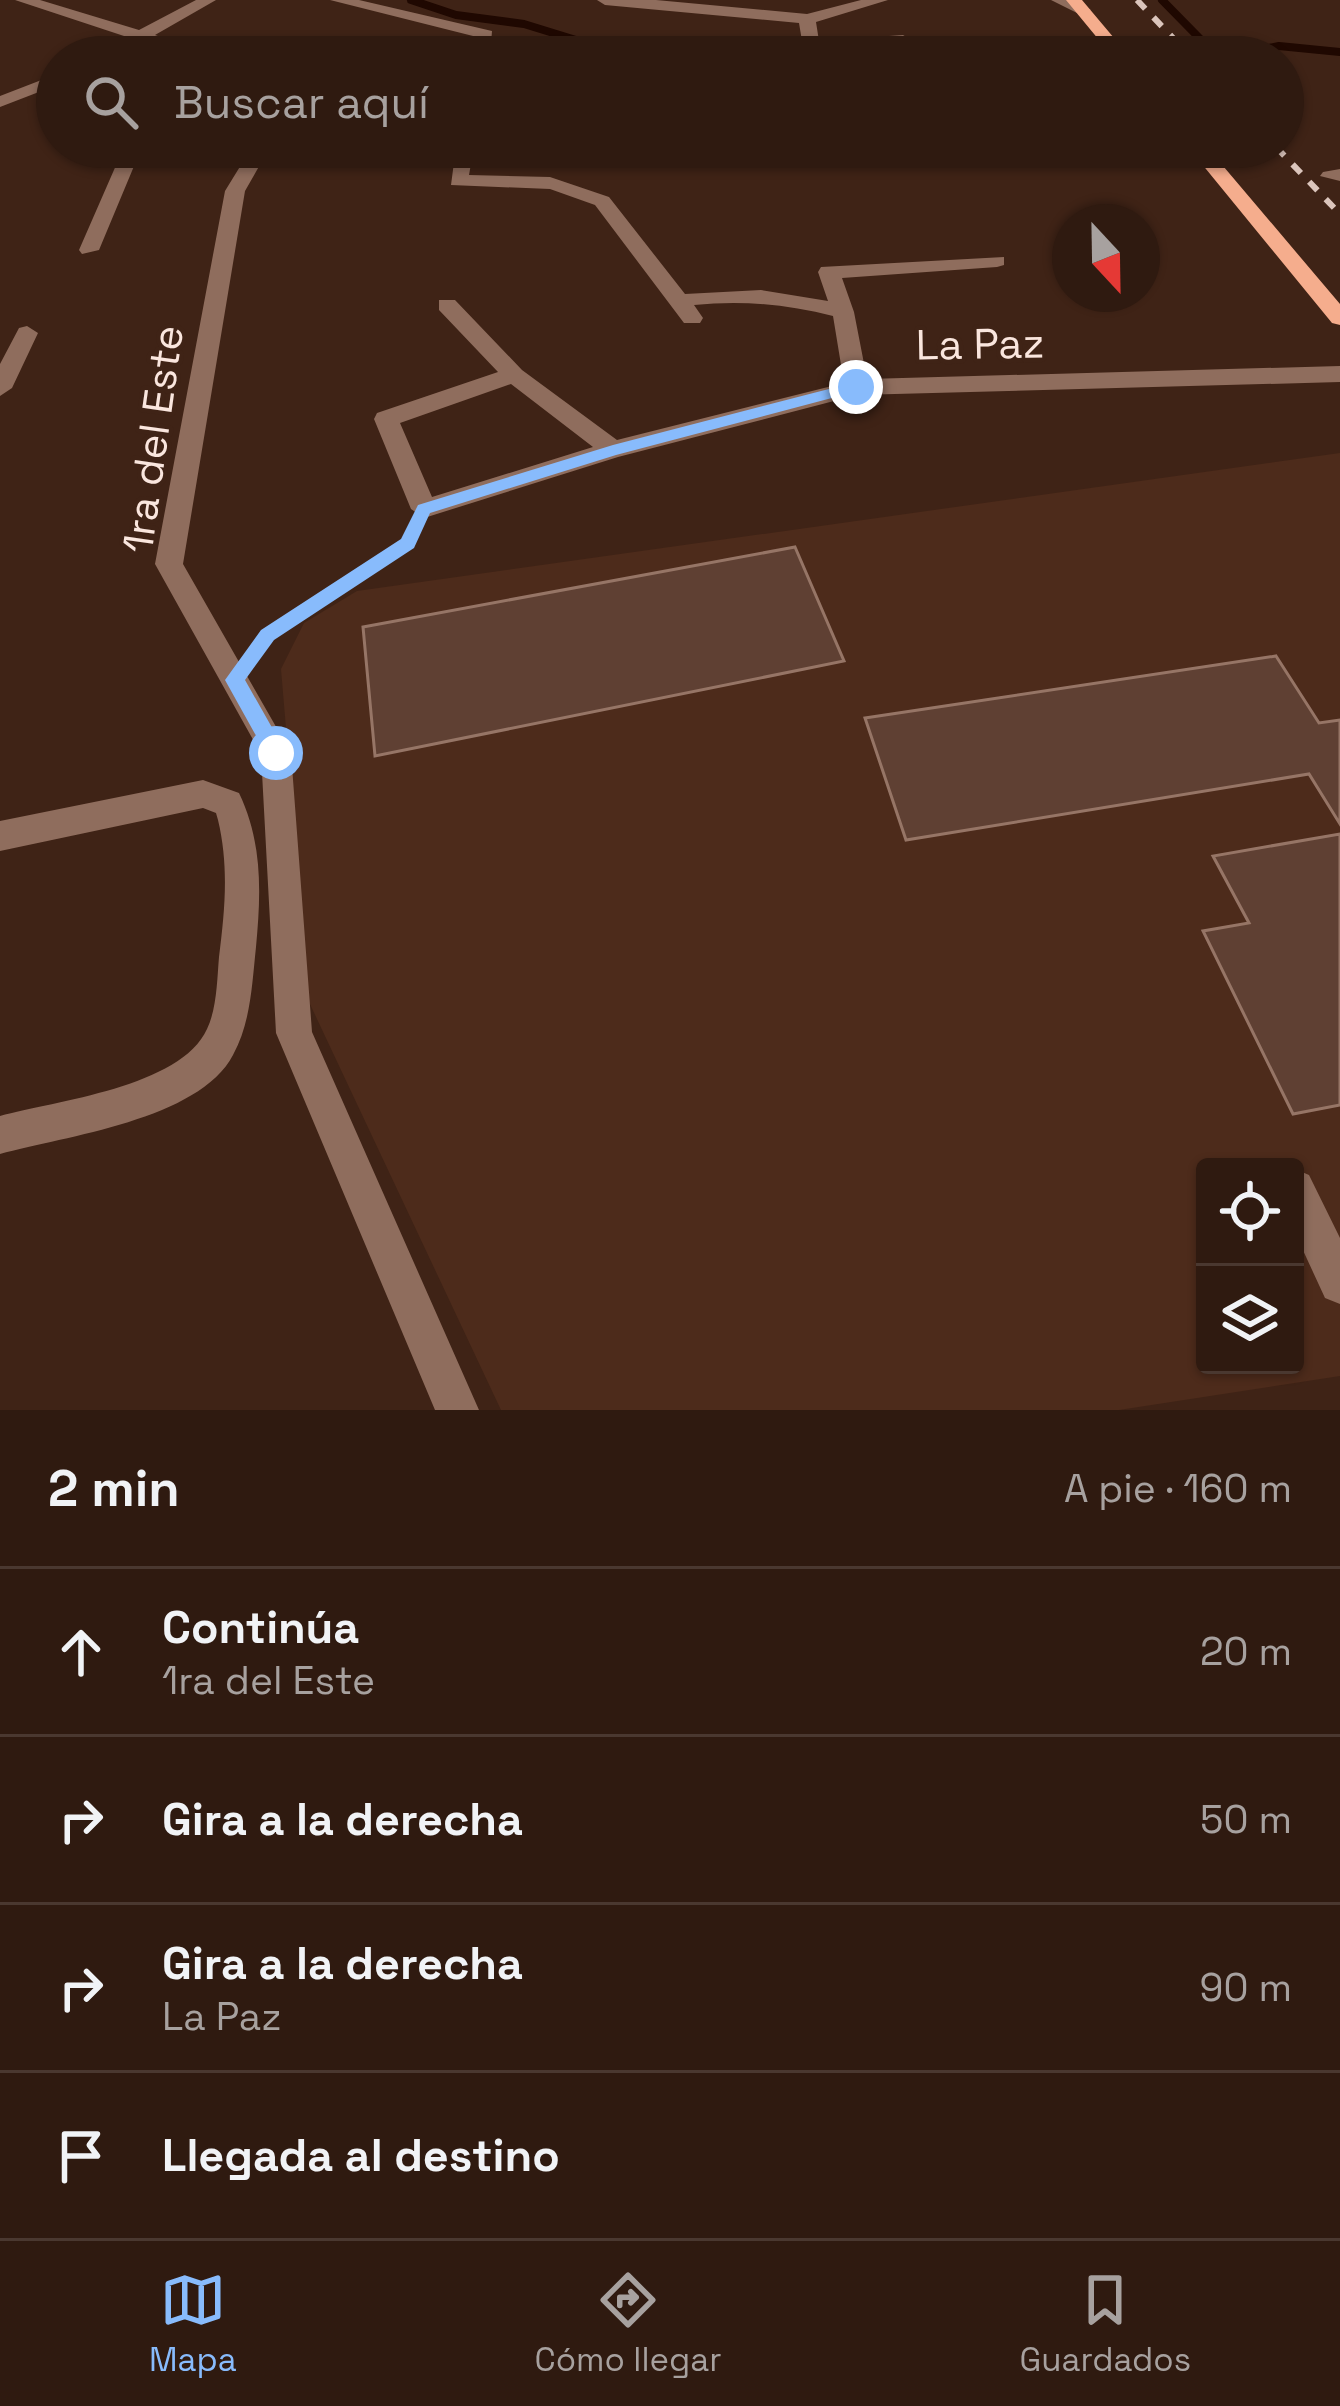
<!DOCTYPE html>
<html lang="es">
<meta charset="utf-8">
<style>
:root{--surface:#2f1a10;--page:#372319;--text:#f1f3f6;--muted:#a7a19f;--line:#4a3830;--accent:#88bbfc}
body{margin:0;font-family:"Space Grotesk",sans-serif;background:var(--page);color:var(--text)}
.controls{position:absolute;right:36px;bottom:36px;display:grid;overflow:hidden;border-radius:12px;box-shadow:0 3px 9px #0004}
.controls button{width:108px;height:108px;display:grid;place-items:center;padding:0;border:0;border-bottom:3px solid var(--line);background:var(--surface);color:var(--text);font:60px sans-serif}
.compass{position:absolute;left:1052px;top:204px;width:108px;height:108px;border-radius:50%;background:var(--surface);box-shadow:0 3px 9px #0004;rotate:158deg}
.stop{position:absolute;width:36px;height:36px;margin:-27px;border:9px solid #88bbfc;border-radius:50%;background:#fff}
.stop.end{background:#88bbfc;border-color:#fff;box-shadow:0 3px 12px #0008}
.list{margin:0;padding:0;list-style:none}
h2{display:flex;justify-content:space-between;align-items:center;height:156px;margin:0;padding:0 48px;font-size:51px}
h2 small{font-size:39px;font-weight:400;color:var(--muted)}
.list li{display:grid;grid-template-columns:78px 1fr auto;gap:36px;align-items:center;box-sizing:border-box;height:168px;padding:0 48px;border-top:3px solid var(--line)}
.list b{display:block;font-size:45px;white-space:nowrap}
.list p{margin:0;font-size:39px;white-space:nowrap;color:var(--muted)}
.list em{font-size:39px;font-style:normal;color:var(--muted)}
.icon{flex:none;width:66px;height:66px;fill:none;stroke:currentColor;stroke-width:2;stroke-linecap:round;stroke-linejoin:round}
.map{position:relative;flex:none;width:1340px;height:1410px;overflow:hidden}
.search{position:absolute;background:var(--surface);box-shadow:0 3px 9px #0004;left:36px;right:36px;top:36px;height:132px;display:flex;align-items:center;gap:30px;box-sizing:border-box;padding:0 42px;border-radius:66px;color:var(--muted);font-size:45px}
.sheet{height:828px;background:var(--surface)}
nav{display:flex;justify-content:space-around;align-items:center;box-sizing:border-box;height:168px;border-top:3px solid var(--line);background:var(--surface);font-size:33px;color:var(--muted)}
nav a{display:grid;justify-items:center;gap:6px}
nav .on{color:var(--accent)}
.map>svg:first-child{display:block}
.built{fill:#4d2b1b;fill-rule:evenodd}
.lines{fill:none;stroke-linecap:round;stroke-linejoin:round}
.stream{stroke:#1f0801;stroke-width:8}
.building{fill:#5f4033;stroke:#967566;stroke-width:3}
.path{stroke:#846b60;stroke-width:8;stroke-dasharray:3 9;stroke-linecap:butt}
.minor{fill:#8f6d5d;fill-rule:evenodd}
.major{fill:#f5ad8d;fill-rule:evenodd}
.rail{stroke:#dbc5bc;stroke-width:6;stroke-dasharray:12 12;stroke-linecap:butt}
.route{fill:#88bbfc}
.labels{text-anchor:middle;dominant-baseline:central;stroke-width:9;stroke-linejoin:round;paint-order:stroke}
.street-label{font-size:42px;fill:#fae6de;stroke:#3f2316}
</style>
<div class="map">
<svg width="1340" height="1410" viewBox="0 0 1340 1410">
<rect width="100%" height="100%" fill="#3f2316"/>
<!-- built -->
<path class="built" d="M1340 453V1376L1119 1410H501L309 1002 281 669 304 623 357 591ZM1205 1167H1295V1365H1205Z"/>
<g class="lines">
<!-- stream -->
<path class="stream" d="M411 0 456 15 524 24 631 57
M1162 0 1218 57
M1262 57 1269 48 1279 46 1340 52"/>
</g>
<!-- building -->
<path class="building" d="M795 547 844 661 375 756 363 627Z
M1276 656 1319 723 1340 720V824L1309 774 906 840 865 718Z
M1340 834V1105L1293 1114 1203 931 1249 923 1213 856Z"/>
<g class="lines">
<!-- path -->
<path class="path" d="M255 652 267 635 407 544 413 532"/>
<!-- minor -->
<path class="minor" d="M15 0H40L139 30 196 0H216L155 35 217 57H191L142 42 115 57H94L127 37Z
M330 0H359L492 31 490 57H474L477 37Z
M597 0H656L807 14 861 0H888L816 22 819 41 903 35 911 40 903 45 811 52 803 47 799 23 605 5Z
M1051 0H1073L1091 10 1077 13Z
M57 74V85L0 107V96Z
M124 147H142L99 250 82 254 79 250Z
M252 147H270L245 191 183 564 291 753 312 1032 479 1410H435L276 1033 261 754 155 564 225 191Z
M456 147H474L469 175 550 177 609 197 685 294 761 290 828 301 818 272 821 267 1004 257V265L997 267 842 278 854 312 867 379 1340 366V382L857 395 618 457 424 518 411 509 374 419 377 413 498 372 439 310V300H455L522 370 617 440 844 383 833 316C787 304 741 300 694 305L703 318 700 323H684L595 205 550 189 451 185ZM511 384 593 447 432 497 400 423Z
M979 147H1082L1073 153 825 168 815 162 825 156Z
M1340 169V181L1320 176 1323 172Z
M27 326 38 333 12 388 0 396V364L19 328Z
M203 780 239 793C263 843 261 894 256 947 252 984 251 1022 233 1055 199 1120 65 1136 0 1154V1116C55 1101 181 1087 207 1029 217 1008 217 980 219 957 225 910 229 866 218 820L216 813 203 808 0 851V821Z
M1295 1169 1309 1175 1340 1238V1304L1325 1298 1295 1233Z"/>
<!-- major -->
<path class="major" d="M1066 0H1082L1130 57H1113Z
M1188 147H1207L1340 304V325L1332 323Z"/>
<!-- rail -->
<path class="rail" d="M1137 0 1191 57
M1276 147 1340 214"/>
</g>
<!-- route -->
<path class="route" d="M856 382 862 383V390L616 455 430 513 414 548 274 640 245 680 283 747V759H269L225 680 261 630 401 539 418 505 613 445Z"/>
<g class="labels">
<!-- street labels -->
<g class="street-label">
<text transform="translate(980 344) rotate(-1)">La Paz</text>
<text transform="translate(153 439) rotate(-82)">1ra del Este</text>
</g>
</g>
</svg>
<div class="controls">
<button><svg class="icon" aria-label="locate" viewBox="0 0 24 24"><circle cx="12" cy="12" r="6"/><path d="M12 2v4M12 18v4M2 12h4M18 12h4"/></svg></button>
<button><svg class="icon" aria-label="layers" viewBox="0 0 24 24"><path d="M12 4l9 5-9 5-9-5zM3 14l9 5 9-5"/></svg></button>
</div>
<svg class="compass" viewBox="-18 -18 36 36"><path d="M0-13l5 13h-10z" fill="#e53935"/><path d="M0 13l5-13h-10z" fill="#a7a19f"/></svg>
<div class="stop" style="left:276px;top:753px"></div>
<div class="stop end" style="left:856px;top:387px"></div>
<div class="search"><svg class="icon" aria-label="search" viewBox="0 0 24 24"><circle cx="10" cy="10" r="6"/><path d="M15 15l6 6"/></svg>Buscar aquí</div>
</div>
<section class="sheet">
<h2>2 min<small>A pie · 160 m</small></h2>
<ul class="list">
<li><svg class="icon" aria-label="ahead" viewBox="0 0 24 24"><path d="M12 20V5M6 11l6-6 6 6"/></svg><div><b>Continúa</b><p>1ra del Este</p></div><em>20 m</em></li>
<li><svg class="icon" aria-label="right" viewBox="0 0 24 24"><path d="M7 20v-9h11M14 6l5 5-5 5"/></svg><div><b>Gira a la derecha</b></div><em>50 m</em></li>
<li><svg class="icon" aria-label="right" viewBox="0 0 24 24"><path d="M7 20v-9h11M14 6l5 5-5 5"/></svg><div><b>Gira a la derecha</b><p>La Paz</p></div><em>90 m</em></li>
<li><svg class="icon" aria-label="arrive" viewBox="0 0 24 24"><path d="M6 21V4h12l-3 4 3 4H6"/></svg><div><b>Llegada al destino</b></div></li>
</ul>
</section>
<nav>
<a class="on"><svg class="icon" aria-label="map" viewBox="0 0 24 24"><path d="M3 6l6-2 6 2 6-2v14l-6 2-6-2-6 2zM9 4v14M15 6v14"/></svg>Mapa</a>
<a><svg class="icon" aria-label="directions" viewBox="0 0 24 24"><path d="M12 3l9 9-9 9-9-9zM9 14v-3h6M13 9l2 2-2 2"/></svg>Cómo llegar</a>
<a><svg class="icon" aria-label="saved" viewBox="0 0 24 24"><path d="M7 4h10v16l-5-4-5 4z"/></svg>Guardados</a>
</nav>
